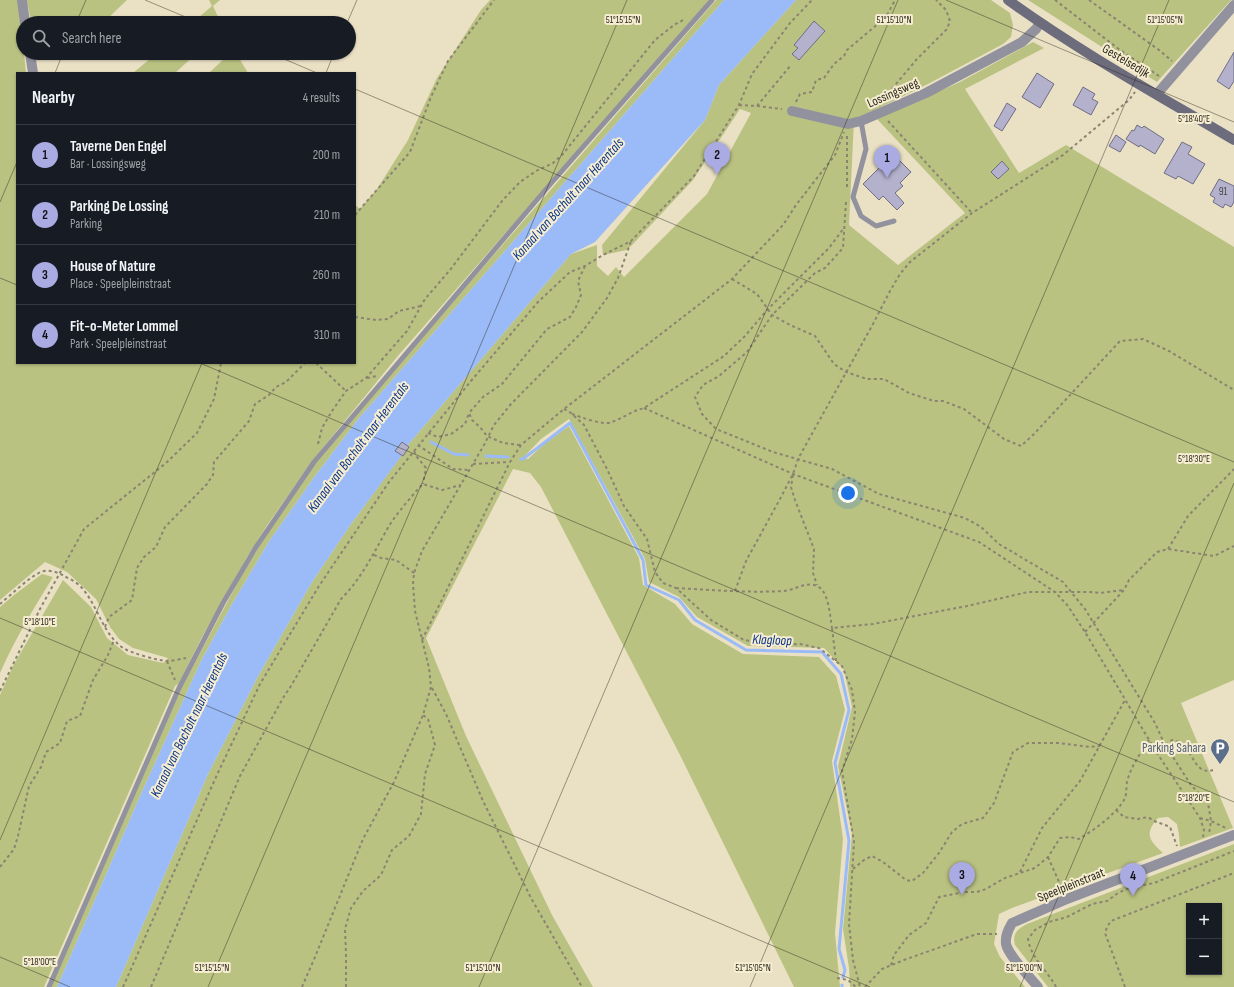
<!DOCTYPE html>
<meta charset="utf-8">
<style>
:root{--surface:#171b24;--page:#242831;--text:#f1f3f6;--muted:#9ea1a6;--line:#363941;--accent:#aaabe3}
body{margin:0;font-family:"Sofia Sans Condensed",sans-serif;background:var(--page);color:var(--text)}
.controls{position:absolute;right:12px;bottom:12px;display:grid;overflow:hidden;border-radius:0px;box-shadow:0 1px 3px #0004}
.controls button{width:36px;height:36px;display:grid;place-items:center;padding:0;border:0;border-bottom:1px solid var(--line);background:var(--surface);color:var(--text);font:20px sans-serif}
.you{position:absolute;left:848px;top:493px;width:14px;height:14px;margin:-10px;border:3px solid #fff;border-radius:50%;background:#1a73e8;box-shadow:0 0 0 6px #1a73e833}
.badge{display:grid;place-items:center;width:26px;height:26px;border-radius:50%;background:var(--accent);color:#111;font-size:13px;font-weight:700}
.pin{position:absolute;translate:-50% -33px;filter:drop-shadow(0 1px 2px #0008)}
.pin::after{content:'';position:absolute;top:21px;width:14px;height:12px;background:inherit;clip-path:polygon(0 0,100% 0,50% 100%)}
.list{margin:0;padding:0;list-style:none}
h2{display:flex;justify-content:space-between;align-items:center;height:52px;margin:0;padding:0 16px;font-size:17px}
h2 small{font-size:13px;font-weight:400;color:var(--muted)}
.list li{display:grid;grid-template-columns:26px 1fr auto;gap:12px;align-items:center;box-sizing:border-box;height:60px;padding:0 16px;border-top:1px solid var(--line)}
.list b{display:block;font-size:15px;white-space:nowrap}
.list p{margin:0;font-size:13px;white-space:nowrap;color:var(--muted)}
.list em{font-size:13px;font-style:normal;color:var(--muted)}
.icon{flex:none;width:22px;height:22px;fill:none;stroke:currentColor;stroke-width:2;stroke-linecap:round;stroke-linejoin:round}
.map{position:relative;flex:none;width:1234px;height:987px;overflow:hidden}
.search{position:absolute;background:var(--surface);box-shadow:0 1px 3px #0004;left:16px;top:16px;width:340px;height:44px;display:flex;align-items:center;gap:10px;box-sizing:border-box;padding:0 14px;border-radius:22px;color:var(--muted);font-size:15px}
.panel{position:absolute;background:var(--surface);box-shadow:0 1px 3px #0004;left:16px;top:72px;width:340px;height:292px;border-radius:0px}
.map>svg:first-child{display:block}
.green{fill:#bac282;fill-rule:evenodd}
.water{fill:#9abbf8}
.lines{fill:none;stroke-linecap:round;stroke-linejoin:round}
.stream{stroke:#9abbf8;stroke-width:3}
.building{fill:#b3b1cc;stroke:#6f6d85}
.path{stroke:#8a8471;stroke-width:2;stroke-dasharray:3 3;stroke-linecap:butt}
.service{stroke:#92929e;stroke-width:5}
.minor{stroke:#92929e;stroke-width:10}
.secondary{stroke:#6d6c7d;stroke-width:10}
.ticks{fill:none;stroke:#2c281e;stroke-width:1;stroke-opacity:0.45}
.labels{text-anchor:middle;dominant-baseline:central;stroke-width:4;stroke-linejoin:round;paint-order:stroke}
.number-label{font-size:11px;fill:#4e4a4a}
.street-label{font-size:13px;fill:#2c281e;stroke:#f7eed2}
.service-label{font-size:13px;fill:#4e5e75;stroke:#f7eed2;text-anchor:end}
.water-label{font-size:14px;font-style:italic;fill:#083387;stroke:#f7eed2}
.ticks-label{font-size:10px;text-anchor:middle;fill:#2c281e;stroke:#f7eed2;stroke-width:4;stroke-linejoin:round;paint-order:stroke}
</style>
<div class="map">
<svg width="1234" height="987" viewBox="0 0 1234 987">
<rect width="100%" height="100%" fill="#eae1c5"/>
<!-- green -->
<path class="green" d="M0 0H18L23 53H24L26 73H17V363H355V205L360 209 377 189 408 140 437 78 481 10 490 0H709L397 357 309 465 266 527 247 557 201 639 179 683 175 686 44 987H0V695L13 666 63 580 91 607 107 638 128 655 163 663 168 658 133 648 119 639 110 627 96 599 67 572 45 562 0 600Z
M27 0H127L103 23H31Z
M209 0H220L213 6 221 23H192L212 6Z
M716 0H724L359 418 315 476 270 540 232 604 201 661 141 794 57 987H51L182 687 239 580 267 534 315 463 397 366Z
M796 0H991L1010 13 1013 25 1011 37 1003 44 928 84 854 120 849 225 898 265 965 213 877 119 960 82 1033 42 1044 48 965 89 1019 173 1066 145 1234 247V680L1181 703 1233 828 1180 847 1179 835 1177 824 1168 817 1158 818C1144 834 1149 840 1163 853L1012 908 999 914 994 944 1000 957 1025 987H850L849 968 843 929 852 834 838 766 852 707 844 670 824 648 748 646 697 617 679 597 649 582 645 559 569 419 541 439 523 458 528 459 544 444 569 426 639 558 643 585 675 604 692 624 743 654 819 657 836 676 845 710 832 761 843 839 835 933 840 987H794L679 753 541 487 530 473 513 469 426 638 466 736 552 915 593 987H116L208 774 257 678 312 582 351 524 401 456 395 451 402 442 407 446 571 254 597 245V266L608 276 616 267 624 277 707 194 751 113 740 109 693 180 633 244 627 250 603 255 602 245 705 120 719 85Z
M1028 0H1231L1157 82Z
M157 53H197L175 73H133Z
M230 53H236L248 73H209Z
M42 574 53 577C34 608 15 639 0 673V607L14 595Z
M1234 844V987H1048L1015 945C1012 934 1017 929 1027 924ZM1189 906H1219V972H1189Z"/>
<!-- water -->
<path class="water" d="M724 0H796L719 85 705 120 595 242 571 254 407 446 402 442 396 451 402 455 351 524 312 582 257 678 208 774 116 987H57L141 794 201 661 232 604 270 540 315 476 359 418Z"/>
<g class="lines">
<!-- stream -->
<path class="stream" d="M431 442 454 454 468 455
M486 456 508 457
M521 459H523L570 423 643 560 646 585 679 600 695 620 746 650 822 652 841 674 849 710 835 763 849 841 839 949 845 970 843 977
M842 985V987"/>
</g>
<!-- building -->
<path class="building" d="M814 21 825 31 799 60 792 54 798 48 794 45Z
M1234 52V81L1229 89 1217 81Z
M1037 73 1054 84 1040 108 1022 97Z
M1083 87 1095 94 1092 99 1098 102 1091 115 1073 105Z
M1007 103 1016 109 1002 131 994 126Z
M1137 125 1142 128 1144 126 1164 139 1155 154 1140 145 1139 147 1126 139 1132 130 1134 131Z
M1116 135 1126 142 1120 152 1109 146Z
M1182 142 1192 147 1188 154 1205 164 1193 184 1178 176 1176 179 1164 173Z
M896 157 911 172 900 183 903 186 895 193 904 203 897 210 883 196 879 200 863 184 884 163 887 166Z
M1002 161 1009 169 998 179 991 172Z
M1219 179 1234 186V202L1231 207 1225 204 1223 208 1213 202 1215 198 1210 195Z
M402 442 409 447 403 456 395 451Z"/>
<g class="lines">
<!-- path -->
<path class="path" d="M1055 0 1120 50 1159 76
M1089 0 1159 50 1172 61
M879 101 885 97 917 59 947 29 950 21 946 10 936 0
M796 102 800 94 812 92 816 80 824 78 834 64 844 56 847 50 886 17 895 0
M739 105 757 106 782 109
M757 106 791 65
M888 121 972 213
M847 187V134
M846 202 843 248 825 268 815 273 772 315 747 352 719 376 703 385 695 397 702 414 716 429 773 452 832 469 879 494 965 518 981 527 999 544 1063 582 1085 609 1155 723 1164 743 1191 785 1208 803 1211 821 1209 834
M355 215 410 152 431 97 448 61 494 0
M732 279 757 294 772 315 790 325 815 336 834 364 846 372 867 379H884L909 393 934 401H943L964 409 1004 439 1021 446 1034 434 1120 341 1143 339 1169 351 1234 390
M355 317 376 320 388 319 399 311 421 306
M316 363 346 391
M367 378 377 376
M644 408 793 474 979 542 1055 592 1068 606 1085 632 1155 750 1200 818 1204 830 1203 837
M564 409 571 413 584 425 607 469 624 506 647 539 655 572 663 583 676 588 711 620 744 640 776 645 800 644 819 648 842 666 852 690 855 712 852 739 842 771 854 842 849 924 853 960 860 987
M572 414C581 417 603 426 612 422 623 418 632 411 644 408L724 356 745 336 768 309 829 248 844 228
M428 433 438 437 451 434 465 424 469 413
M318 444 322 428 332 411 346 391 366 378 407 331 425 299 450 270 502 201 520 182 536 171 553 163 562 155 655 40 674 25 685 19
M418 445 453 469 468 470
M520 445 503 443 487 436 480 427 472 420 469 413 483 397 502 384 547 329 570 317 576 307 581 295 578 281 585 266
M414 451 417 457 426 468 423 484
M473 464 509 462
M793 475 791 487 795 500 814 549 813 573 817 585
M1168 549 1188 516 1234 469
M374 555 381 558 396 560 414 573
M676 588C712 590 748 593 784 591 795 590 806 581 817 586 829 591 830 616 832 628
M735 591 746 561 780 499 793 474 798 459 873 324 890 291 900 274 910 262 972 213 1063 155 1129 100 1135 92
M0 604C11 595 29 577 41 572 48 569 58 572 64 576 70 579 77 582 82 588 98 606 102 633 123 648 131 653 159 661 167 661 173 661 180 659 186 658
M105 627 109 617 132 600 137 568 144 557 156 547 165 527 207 484 213 475 214 462 249 421 255 404 269 395 276 387 286 382 305 363
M1085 632 1124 590 1129 580 1157 552 1168 549 1214 556 1234 546
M422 640 510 462 521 445 564 409 732 279 783 225 796 205 835 155 844 132
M167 661 175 680
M836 661 832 628 873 624 967 606 1028 592H1090L1100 593 1124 590
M432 688 446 714 483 801 531 898 582 987
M0 691 40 609 84 529 166 463 197 433 214 399 221 363
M1156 752 1172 740C1178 741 1182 743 1186 748 1194 757 1197 775 1213 770
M1116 810 1124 817 1138 819 1148 817C1156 823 1161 823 1170 827L1177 846
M1200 818 1211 821 1226 828
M1048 857 1063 891
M0 867 14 849 18 836 29 786 41 767 46 752 60 743 67 721 80 716 93 680 108 655 114 640
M853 869 864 860 872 856 883 862 906 880 912 881 923 873 939 853 952 832 962 824 983 818 994 803 1013 752 1028 743H1058L1090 747 1100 746
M1020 872 1042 828 1080 781 1125 700
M965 892H977L986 889 1005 878 1035 868 1048 857 1060 838 1070 837 1079 839C1094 830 1115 815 1124 800 1127 795 1126 788 1127 782 1131 766 1140 754 1149 740
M891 965 894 955 909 935 926 923 939 897 959 893
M837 978 848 980 856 987
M123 987 216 777 260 684 319 586 389 482 471 381 538 302 570 272 585 266 603 255 631 241 694 176 739 105 752 74 790 23 812 0
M151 987 240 776 283 698 291 686 341 599C362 578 374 552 389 526 397 513 408 501 418 489L423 484 442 490 461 485
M302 987 315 957 363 839 394 782 423 715 431 687 429 668 415 611 413 584 414 573 422 551 484 445 494 425 511 404 582 332 607 298 618 278 631 241
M346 987V954L345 929 351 908 363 891 381 875 392 850 409 836 421 814 425 774 435 745 428 719 423 715
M865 987 882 969 904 960 977 934H997
M1056 987C1047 970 1031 958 1028 939L1035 930 1049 922 1067 917 1092 904 1107 901 1118 893 1129 888 1154 883 1234 851
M1125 987 1105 933 1107 927 1111 921 1234 873"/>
<!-- service -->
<path class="service" d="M861 121 866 149 853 197 861 216 876 226 894 221
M49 987 179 688 223 603 256 547 314 462 547 188 712 0"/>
<!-- minor -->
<path class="minor" d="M22 0 25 23
M30 53 33 73
M1157 94 1234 5
M792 111 848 124 861 121 926 93 1022 42 1036 29 1040 23
M1038 987C1030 977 1008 955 1006 944 1005 936 1008 930 1012 923L1067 899 1234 835"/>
<!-- secondary -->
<path class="secondary" d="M1008 0C1080 52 1158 95 1234 140"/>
</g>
<!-- ticks -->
<path class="ticks" d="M145 0 200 23M946 0 1234 122M76 23 86 0M347 23 357 0M270 53 317 73M55 73 63 53M326 73 334 53M355 89 1234 462M0 202 17 162M0 278 17 285M200 363 1234 802M0 618 870 987M0 840 202 363M0 957 70 987M208 987 627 0M479 987 898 0M750 987 1169 0M1020 987 1234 483"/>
<!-- icons -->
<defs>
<symbol id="parking-pin" viewBox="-11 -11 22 30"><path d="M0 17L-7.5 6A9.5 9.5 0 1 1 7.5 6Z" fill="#5c6f8a" stroke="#f7eed2"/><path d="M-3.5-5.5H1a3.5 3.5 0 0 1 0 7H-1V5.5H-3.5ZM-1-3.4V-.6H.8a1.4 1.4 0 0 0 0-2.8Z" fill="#fff"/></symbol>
</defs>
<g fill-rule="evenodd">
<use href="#parking-pin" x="1209" y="737" width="22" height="30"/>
</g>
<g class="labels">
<!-- number labels -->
<g class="number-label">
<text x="1223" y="191">91</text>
</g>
<!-- street labels -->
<g class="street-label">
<text transform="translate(1126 61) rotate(31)">Gestelsedijk</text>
<text transform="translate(893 93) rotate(-24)">Lossingsweg</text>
<text transform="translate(1071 885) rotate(-22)">Speelpleinstraat</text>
</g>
<!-- service labels -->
<g class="service-label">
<text x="1206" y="748">Parking Sahara</text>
</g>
<!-- water labels -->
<g class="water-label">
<text transform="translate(568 199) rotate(-48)">Kanaal van Bocholt naar Herentals</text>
<text transform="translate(358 447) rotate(-53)">Kanaal van Bocholt naar Herentals</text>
<text transform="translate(772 640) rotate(2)">Klagloop</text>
<text transform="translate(189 725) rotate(-64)">Kanaal van Bocholt naar Herentals</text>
</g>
</g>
<g class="ticks-label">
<text x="623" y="23">51°15'15"N</text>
<text x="894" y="23">51°15'10"N</text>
<text x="1165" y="23">51°15'05"N</text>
<text x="1194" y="122">5°18'40"E</text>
<text x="1194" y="462">5°18'30"E</text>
<text x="40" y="625">5°18'10"E</text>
<text x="1194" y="801">5°18'20"E</text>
<text x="40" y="965">5°18'00"E</text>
<text x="212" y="971">51°15'15"N</text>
<text x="483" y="971">51°15'10"N</text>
<text x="753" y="971">51°15'05"N</text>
<text x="1024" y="971">51°15'00"N</text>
</g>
</svg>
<div class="controls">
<button>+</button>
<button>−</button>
</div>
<div class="you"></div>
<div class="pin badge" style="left:887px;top:178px">1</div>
<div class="pin badge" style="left:717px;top:175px">2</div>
<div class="pin badge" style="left:962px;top:895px">3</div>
<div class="pin badge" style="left:1133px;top:896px">4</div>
<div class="search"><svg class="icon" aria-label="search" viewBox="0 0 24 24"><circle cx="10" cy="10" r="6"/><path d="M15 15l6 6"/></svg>Search here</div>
<section class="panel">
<h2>Nearby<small>4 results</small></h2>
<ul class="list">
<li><span class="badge">1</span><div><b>Taverne Den Engel</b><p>Bar · Lossingsweg</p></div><em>200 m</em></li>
<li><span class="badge">2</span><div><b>Parking De Lossing</b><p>Parking</p></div><em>210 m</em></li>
<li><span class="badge">3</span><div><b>House of Nature</b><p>Place · Speelpleinstraat</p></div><em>260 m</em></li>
<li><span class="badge">4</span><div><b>Fit-o-Meter Lommel</b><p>Park · Speelpleinstraat</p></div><em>310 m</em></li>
</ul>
</section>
</div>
